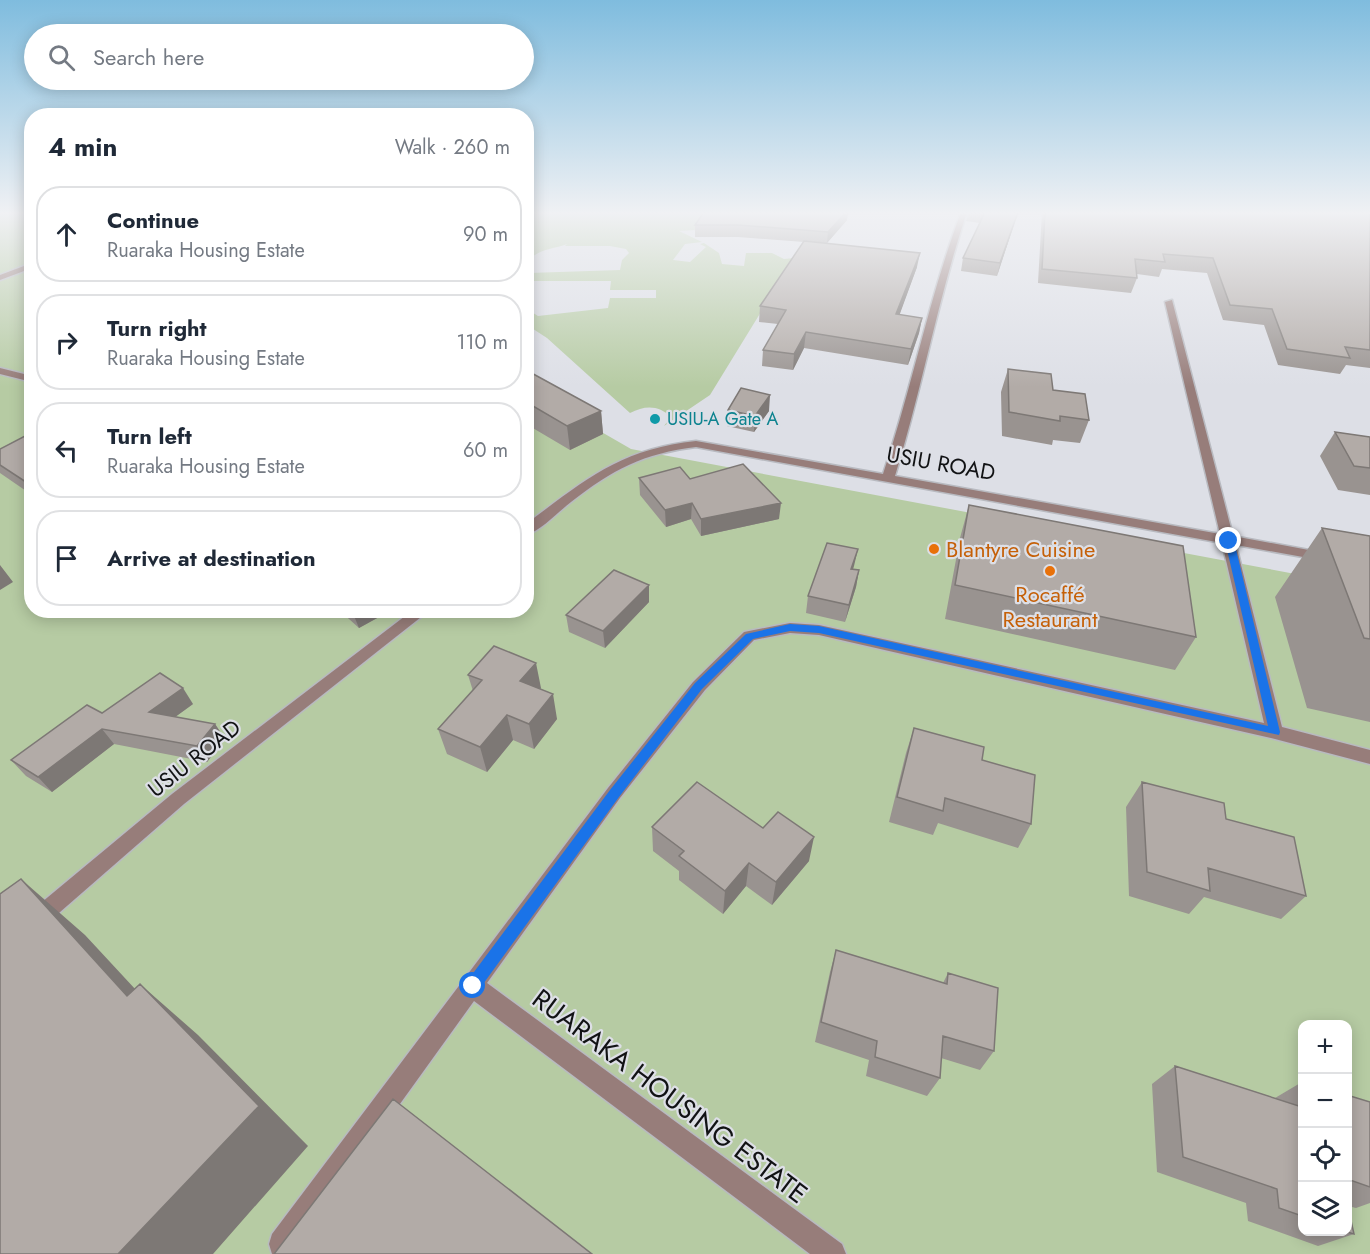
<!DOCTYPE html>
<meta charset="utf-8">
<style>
:root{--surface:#fff;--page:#f2f2f3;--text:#1f2937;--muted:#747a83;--line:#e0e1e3}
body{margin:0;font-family:Jost,sans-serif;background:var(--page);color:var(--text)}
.controls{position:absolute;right:18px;bottom:18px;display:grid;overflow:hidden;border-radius:12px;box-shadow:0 3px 15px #0003}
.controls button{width:54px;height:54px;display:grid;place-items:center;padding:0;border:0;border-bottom:2px solid var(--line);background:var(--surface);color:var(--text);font:30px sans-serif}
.stop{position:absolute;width:18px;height:18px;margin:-14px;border:4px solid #1a73e8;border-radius:50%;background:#fff}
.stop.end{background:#1a73e8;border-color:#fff;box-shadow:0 2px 6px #0008}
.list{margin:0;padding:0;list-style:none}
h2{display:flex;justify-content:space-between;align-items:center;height:78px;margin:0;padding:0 24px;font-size:26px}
h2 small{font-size:20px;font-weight:400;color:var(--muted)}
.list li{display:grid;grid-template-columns:39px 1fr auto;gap:18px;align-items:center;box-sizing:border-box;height:96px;margin:0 12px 12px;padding:0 12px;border:2px solid var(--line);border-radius:24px}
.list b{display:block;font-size:22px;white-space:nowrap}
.list p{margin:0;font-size:20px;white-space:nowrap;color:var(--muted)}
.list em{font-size:20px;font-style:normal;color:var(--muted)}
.icon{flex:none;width:33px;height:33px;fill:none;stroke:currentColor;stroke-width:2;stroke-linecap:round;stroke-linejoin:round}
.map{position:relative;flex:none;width:1370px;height:1254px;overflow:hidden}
.search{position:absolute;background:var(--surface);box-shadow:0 3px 15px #0003;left:24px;top:24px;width:510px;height:66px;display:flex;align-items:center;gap:15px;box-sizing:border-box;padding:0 21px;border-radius:33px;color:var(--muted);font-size:22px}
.panel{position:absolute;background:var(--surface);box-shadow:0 3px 15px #0003;left:24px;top:108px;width:510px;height:510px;border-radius:24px}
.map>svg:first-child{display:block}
.green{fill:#b6cba3;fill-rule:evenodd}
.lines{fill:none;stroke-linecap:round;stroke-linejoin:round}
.minor-casing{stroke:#b8bac0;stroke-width:3}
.minor{fill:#977d7a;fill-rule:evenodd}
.wall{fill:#999390}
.shaded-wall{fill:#7d7875}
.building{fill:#b2aba7;stroke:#7d7875;stroke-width:1.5}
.route{fill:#1a73e8}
.culture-dot{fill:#0f9aa8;stroke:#dddfe6;stroke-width:2}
.food-dot{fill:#e8710a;stroke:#dddfe6;stroke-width:2}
.labels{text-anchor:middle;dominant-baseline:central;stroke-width:4.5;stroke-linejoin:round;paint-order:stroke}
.far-culture-label{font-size:18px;fill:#0d838f;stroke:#dddfe6;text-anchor:start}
.street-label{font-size:22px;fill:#111214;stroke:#dddfe6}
.food-label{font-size:22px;fill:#c56008;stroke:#dddfe6;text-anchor:start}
.near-street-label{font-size:27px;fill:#111214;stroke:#dddfe6}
</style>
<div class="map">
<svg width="1370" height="1254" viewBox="0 0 1370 1254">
<rect width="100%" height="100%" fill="#dddfe6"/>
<!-- green -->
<path class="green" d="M0 212H31L32 610H526L527 389 631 449 1370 588V1254H0ZM1302 1024H1348V1232H1302Z
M527 212H719L697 230 679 231 702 242 685 244 673 260 690 262 706 247 700 244 704 243 719 253 722 264 744 266 746 253H772L784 259 794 258 710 395 664 426 671 417C659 405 645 405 630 413L547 338 527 325V309L538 316 608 308 610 298H656V290H610L611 281H527V267L529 273 620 270 622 260 629 253 626 249 610 246H565L567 244C552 250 531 249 527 267V248L529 245 527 235 533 234 527 229Z"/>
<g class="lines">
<defs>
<path id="minor" d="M961 212H967C938 298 922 389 895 476L1220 534 1165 302 1172 300 1233 536 1325 553 1332 557 1325 561 1236 545 1282 727 1370 750V764L1275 739 819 635 790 633 754 640 705 690 620 798 487 983 842 1244 846 1254H810L474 1001 292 1254H272L269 1244 272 1234 608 788 693 682 744 632 790 623 819 625 1264 723 1222 543 696 447C644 453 612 470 571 502 558 512 542 530 526 535V524C585 480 620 449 696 441L883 474C912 388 929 297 961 212Z
M32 263V268L0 280V275Z
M0 368 32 376V382L0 374Z
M413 610H430L184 804 44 926 37 929 30 926 27 919 30 912 172 794Z"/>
</defs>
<!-- minor casing -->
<use href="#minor" class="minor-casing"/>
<!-- minor -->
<use href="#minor" class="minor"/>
</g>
<!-- wall -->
<path class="wall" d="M704 212H848L847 220 827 243 917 267 899 315 922 318 919 333 908 365 804 348 793 370 762 366 763 350 778 324 759 322 760 306 804 242 738 237H695V225Z
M969 212H1018L997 276 961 271 963 258 980 223 966 221Z
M1042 212H1370V368L1346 365 1340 374 1278 365 1264 325 1223 320 1207 273 1162 269 1159 277 1137 274V278L1131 293 1038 283Z
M1008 369 1053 390 1089 420 1080 443 1053 440 1052 445 1002 436 1001 392Z
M526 370 601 411 603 434 570 450 526 424Z
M728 410 769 411 754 432 727 426Z
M1335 432 1370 437V495L1338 490 1320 456Z
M32 437V495L0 473V449Z
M639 478 690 479 779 519 701 536 691 519 666 527 640 495Z
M969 505 1196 637 1175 670 945 619 960 538Z
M1322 528 1370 536V722L1307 708 1275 597Z
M854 569 859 570 856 587 845 622 806 613 808 596Z
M649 585V602L605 648 569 632 566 615Z
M339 610H387L388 612 359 628Z
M468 675 541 688 540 689 557 719 534 749 513 740 487 772 447 754 438 729 473 691Z
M193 704 175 717 215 724 225 739 207 762 114 744 52 792 26 776 11 760 102 713Z
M914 728 982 760 1031 824 1018 848 938 823 933 835 889 822 906 753Z
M1142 782 1226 819 1306 896 1281 919 1204 897 1189 914 1129 896 1126 807Z
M652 827 809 861 772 905 746 886 723 914 679 880V871L653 851Z
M836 950 943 983 948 973 994 1051 980 1070 941 1058 940 1078 927 1096 866 1076 869 1060 815 1042 830 972Z
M1175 1066 1275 1098 1302 1082V1232H1347V1095L1370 1102V1203L1356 1208 1348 1206 1354 1234 1318 1246 1248 1221 1246 1203 1157 1172 1152 1084Z"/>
<!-- shaded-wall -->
<path class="shaded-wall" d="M846 212H848L847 220 827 243 828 232Z
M1018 212 997 276 1000 263Z
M920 253 917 267 894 330 896 314Z
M922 318 919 333 908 365 911 349Z
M806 332 804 348 793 370 794 354Z
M770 395 769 411 754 432 755 416Z
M601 411 603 434 570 450 567 426Z
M692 503 691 519 666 527 665 510Z
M781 503 779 519 701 536V519Z
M858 549 854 566 848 586 851 569Z
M0 565 13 582 0 590Z
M859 570 856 587 845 622 849 605Z
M649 585V602L605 648 603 631Z
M353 610H387L388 612 359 628 352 611Z
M536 663 541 688 525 707 520 681Z
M183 688 193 704 160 728 149 712Z
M553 694 557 719 534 749 529 724Z
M507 715 513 740 487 772 480 747Z
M215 724 225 739 207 762 197 746Z
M102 729 114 744 52 792 38 777Z
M814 837 809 861 772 905 776 882Z
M749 863 746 886 723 914 725 891Z
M21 879 85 935 187 1045 127 996Z
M140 984 198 1035 308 1146 213 1254H118Z"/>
<!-- building -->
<path class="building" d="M704 212H846L828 232 738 225H695Z
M985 212H1018L1000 263 963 258Z
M1045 212H1370V350L1345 347 1350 358 1287 349 1272 309 1230 305 1213 258 1163 254 1165 262 1135 259 1137 278 1042 269Z
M804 241 920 253 896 314 922 318 911 349 806 332 794 354 763 350 786 310 760 306Z
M1008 369 1051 374 1053 390 1085 394 1089 420 1060 416V421L1009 412Z
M526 370 601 411 567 426 526 402Z
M741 388 770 395 755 416 728 410Z
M1335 432 1370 437V468L1354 466Z
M25 436 32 437V486L0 465V449Z
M743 464 781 503 701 519 692 503 665 510 639 478 680 467 690 479Z
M969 505 1183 546 1196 637 955 585Z
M1322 528 1370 536V639L1364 638Z
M827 543 858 549 851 569 859 570 849 605 808 596Z
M614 570 649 585 603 631 566 615Z
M494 646 536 663 520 681 553 694 529 724 507 715 480 747 438 729 482 680 468 675Z
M160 673 183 688 149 712 215 724 197 746 102 729 38 777 11 760 87 705 102 713Z
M914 728 984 747 982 760 1035 775 1031 824 945 798 943 811 897 797Z
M697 782 763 828 778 812 814 837 776 882 749 863 725 891 679 856 684 851 652 827Z
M1142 782 1224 803 1226 819 1294 837 1306 896 1208 868 1210 891 1147 872Z
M21 879 127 996 140 984 259 1106 118 1254H0V894Z
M836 950 947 984 948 973 998 988 994 1051 943 1036 940 1078 875 1057 877 1041 821 1022Z
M1175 1066 1302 1107V1216L1279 1208 1277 1189 1183 1157Z
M1347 1095 1370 1102V1187L1347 1179Z
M393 1099 592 1254H274Z
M1347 1203 1354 1234 1347 1232Z"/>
<!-- sky -->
<linearGradient id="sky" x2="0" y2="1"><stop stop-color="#7fbcde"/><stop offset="0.55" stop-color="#f0f1f4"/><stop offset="1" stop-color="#f0f1f4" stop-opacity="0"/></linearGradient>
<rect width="1370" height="387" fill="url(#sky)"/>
<!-- route -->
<path class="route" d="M1229 538 1234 541 1280 732 1279 735 819 633 790 631 753 639 702 689 619 797 478 991H468V980L610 790 695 683 746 634 790 624 819 626 1268 726 1225 541Z"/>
<!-- markers -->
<circle class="culture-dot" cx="655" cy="419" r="6"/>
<g class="food-dot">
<circle cx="934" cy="549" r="6"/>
<circle cx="1050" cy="571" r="6"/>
</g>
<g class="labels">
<!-- far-culture labels -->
<g class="far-culture-label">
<text x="667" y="419">USIU-A Gate A</text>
</g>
<!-- street labels -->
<g class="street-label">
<text transform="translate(941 463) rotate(10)">USIU ROAD</text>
<text transform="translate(194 758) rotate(-38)">USIU ROAD</text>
</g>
<!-- food labels -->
<g class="food-label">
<text x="946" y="549">Blantyre Cuisine</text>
<text x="1050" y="594" text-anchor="middle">Rocaffé<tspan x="1050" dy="25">Restaurant</tspan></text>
</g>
<!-- near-street labels -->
<g class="near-street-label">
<text transform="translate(670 1096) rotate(37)">RUARAKA HOUSING ESTATE</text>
</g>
</g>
</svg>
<div class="controls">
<button>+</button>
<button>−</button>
<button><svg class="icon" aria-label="locate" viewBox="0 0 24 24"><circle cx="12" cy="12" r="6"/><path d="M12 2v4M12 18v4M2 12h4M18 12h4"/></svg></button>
<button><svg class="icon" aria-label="layers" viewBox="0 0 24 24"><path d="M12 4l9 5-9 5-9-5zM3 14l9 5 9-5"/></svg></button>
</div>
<div class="stop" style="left:473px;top:986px"></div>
<div class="stop end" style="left:1229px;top:541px"></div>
<div class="search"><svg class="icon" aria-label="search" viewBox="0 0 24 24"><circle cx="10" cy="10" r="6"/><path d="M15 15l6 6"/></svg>Search here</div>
<section class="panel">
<h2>4 min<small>Walk · 260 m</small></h2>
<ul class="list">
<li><svg class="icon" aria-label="ahead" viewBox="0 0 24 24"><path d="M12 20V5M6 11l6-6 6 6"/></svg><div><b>Continue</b><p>Ruaraka Housing Estate</p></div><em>90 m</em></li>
<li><svg class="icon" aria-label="right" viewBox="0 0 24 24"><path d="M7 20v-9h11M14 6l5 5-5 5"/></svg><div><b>Turn right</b><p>Ruaraka Housing Estate</p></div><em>110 m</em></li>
<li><svg class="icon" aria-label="left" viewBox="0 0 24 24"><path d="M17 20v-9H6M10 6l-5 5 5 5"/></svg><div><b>Turn left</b><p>Ruaraka Housing Estate</p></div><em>60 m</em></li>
<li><svg class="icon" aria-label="arrive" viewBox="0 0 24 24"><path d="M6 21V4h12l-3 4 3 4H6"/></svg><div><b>Arrive at destination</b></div></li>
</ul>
</section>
</div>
